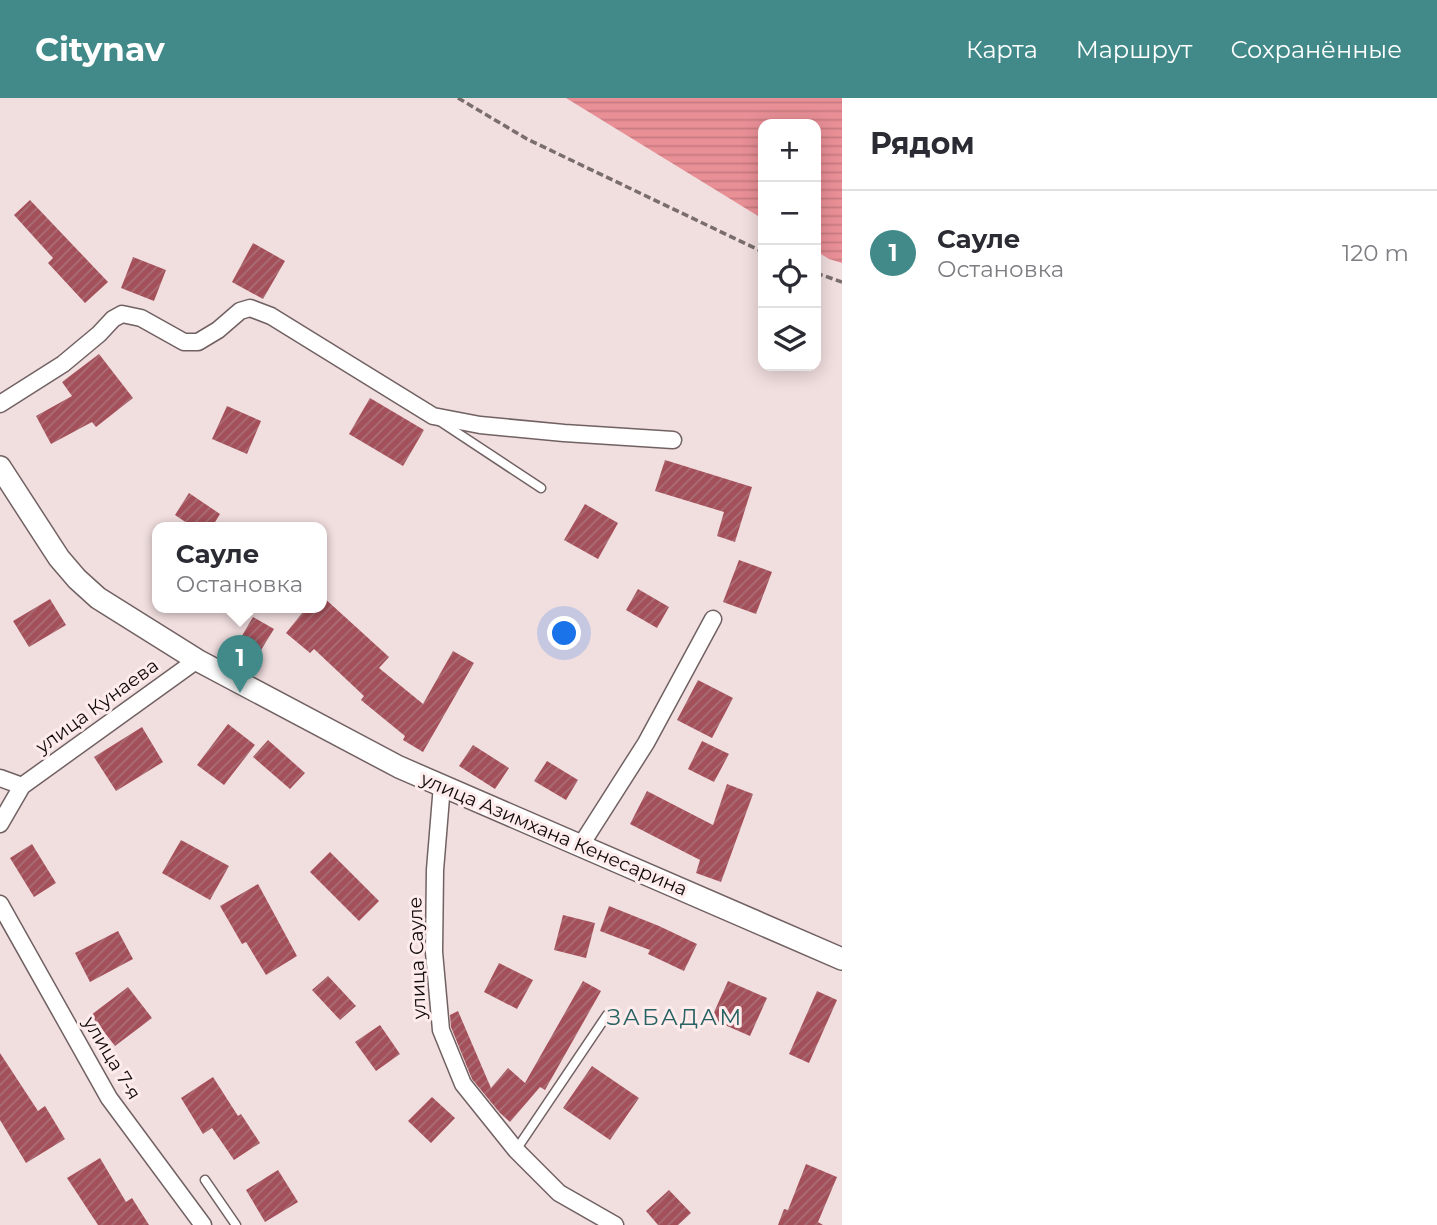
<!DOCTYPE html>
<html lang="ru">
<meta charset="utf-8">
<style>
:root{--surface:#fff;--page:#f2f2f3;--text:#2b2b33;--muted:#7c7c81;--line:#e1e1e2;--accent:#428a89}
body{margin:0;font-family:Montserrat,sans-serif;background:var(--page);color:var(--text)}
.controls{position:absolute;right:21px;top:21px;display:grid;overflow:hidden;border-radius:14px;box-shadow:0 4px 18px #0003}
.controls button{width:63px;height:63px;display:grid;place-items:center;padding:0;border:0;border-bottom:2px solid var(--line);background:var(--surface);color:var(--text);font:35px sans-serif}
.you{position:absolute;left:565px;top:536px;width:24px;height:24px;margin:-18px;border:5px solid #fff;border-radius:50%;background:#1a73e8;box-shadow:0 0 0 10px #1a73e833}
.badge{display:grid;place-items:center;width:46px;height:46px;border-radius:50%;background:var(--accent);color:#fff;font-size:23px;font-weight:700}
.pin{position:absolute;translate:-50% -58px;filter:drop-shadow(0 2px 4px #0008)}
.pin::after{content:'';position:absolute;top:37px;width:24px;height:21px;background:inherit;clip-path:polygon(0 0,100% 0,50% 100%)}
.popup{position:absolute;left:152px;top:424px;width:175px;height:91px;box-sizing:border-box;display:grid;place-content:center;border-radius:14px;background:var(--surface);filter:drop-shadow(0 2px 5px #0005);font-size:23px;white-space:nowrap;color:var(--muted)}
.popup b{font-size:26px;color:var(--text)}
.popup::after{content:'';position:absolute;left:50%;top:100%;margin-left:-14px;border:14px solid transparent;border-top-color:var(--surface)}
.list{margin:0;padding:0;list-style:none}
h2{display:flex;justify-content:space-between;align-items:center;height:91px;margin:0;padding:0 28px;font-size:30px}
h2 small{font-size:23px;font-weight:400;color:var(--muted)}
.list li{display:grid;grid-template-columns:46px 1fr auto;gap:21px;align-items:center;box-sizing:border-box;height:126px;padding:0 28px;border-top:2px solid var(--line)}
.list b{display:block;font-size:26px;white-space:nowrap}
.list p{margin:0;font-size:23px;white-space:nowrap;color:var(--muted)}
.list em{font-size:23px;font-style:normal;color:var(--muted)}
.icon{flex:none;width:38px;height:38px;fill:none;stroke:currentColor;stroke-width:2;stroke-linecap:round;stroke-linejoin:round}
.map{position:relative;flex:none;width:842px;height:1127px;overflow:hidden}
header{display:flex;align-items:center;gap:42px;box-sizing:border-box;height:98px;padding:0 35px;background:var(--accent);color:#fff}
header strong{font-size:33px}
nav{display:flex;gap:38px;margin-inline-start:auto;font-size:24px}
main{display:flex}
aside{flex:1;background:var(--surface)}
.map>svg:first-child{display:block}
.water{fill:url(#water-rules)}
.building{fill:url(#building-hatch)}
.lines{fill:none;stroke-linecap:round;stroke-linejoin:round}
.service-casing{stroke:#716162;stroke-width:11}
.minor-casing{stroke:#716162;stroke-width:19}
.tertiary-casing{stroke:#716162;stroke-width:24}
.path{stroke:#796d6d;stroke-width:3.5;stroke-dasharray:7 3.5;stroke-linecap:butt}
.service{stroke:#fff;stroke-width:8}
.minor{stroke:#fff;stroke-width:16}
.tertiary{stroke:#fff;stroke-width:21}
.labels{text-anchor:middle;dominant-baseline:central;stroke-width:6;stroke-linejoin:round;paint-order:stroke}
.street-label{font-size:19px;fill:#100a0a;stroke:#feebec}
.quarter-label{font-size:23px;letter-spacing:2px;fill:#286262;stroke:#feebec}
</style>
<header>
<strong>Citynav</strong>
<nav><a>Карта</a><a>Маршрут</a><a>Сохранённые</a></nav>
</header>
<main>
<div class="map">
<svg width="842" height="1127" viewBox="0 0 842 1127">
<defs>
<pattern id="water-rules" width="6" height="5" patternUnits="userSpaceOnUse" patternTransform="scale(1.75)"><rect width="6" height="5" fill="#e98f96"/><path d="M0 2.5h6" fill="none" stroke="#c77a80"/></pattern>
<pattern id="building-hatch" width="6" height="6" patternUnits="userSpaceOnUse" patternTransform="scale(1.75)"><rect width="6" height="6" fill="#a4505a"/><path d="M-1 1l2-2M0 6l6-6M5 7l2-2" fill="none" stroke="#aa6f76"/></pattern>
</defs>
<rect width="100%" height="100%" fill="#f1dedf"/>
<!-- water -->
<path class="water" d="M566 0H842V165L829 161 816 153V26H763V121Z"/>
<!-- building -->
<path class="building" d="M30 102 108 184 85 205 48 165 53 160 14 117Z
M253 145 285 163 263 201 232 184Z
M133 159 166 172 154 203 121 190Z
M99 256 133 300 96 329 92 324 51 346 36 318 72 298 62 284Z
M370 300 424 332 403 368 349 336Z
M227 308 261 323 247 356 212 341Z
M665 362 752 389 735 444 717 438 724 414 655 393Z
M189 395 220 416 212 429H193L175 417Z
M585 406 618 425 598 461 564 442Z
M739 462 772 474 756 516 723 504Z
M638 491 669 509 657 530 626 512Z
M322 498 389 559 379 570 423 606 453 553 474 565 423 654 403 642 405 638 361 602 364 598 314 551 310 555 286 535 307 509H322Z
M50 501 66 527 29 549 13 523Z
M253 519 274 531 256 560 236 548Z
M698 582 733 600 712 640 677 622Z
M228 626 255 647 224 687 197 667Z
M142 629 163 664 116 693 94 659Z
M268 642 305 675 290 691 253 659Z
M702 643 729 656 714 684 688 671Z
M473 647 509 670 495 691 459 668Z
M547 663 578 682 566 702 534 683Z
M727 686 753 696 721 784 696 775 700 762 630 726 647 693 713 727Z
M181 742 229 768 210 802 162 775Z
M32 746 56 785 34 799 10 760Z
M330 754 379 803 359 823 310 774Z
M258 786 297 858 266 877 246 844 242 846 220 808Z
M609 808 659 828 697 846 684 873 648 856 650 852 600 833Z
M563 817 595 825 586 860 554 852Z
M118 833 133 861 90 884 75 855Z
M499 865 533 882 517 911 484 894Z
M328 878 356 908 340 922 312 892Z
M583 883 601 893 545 992 540 989 510 1024 500 1015 472 981 451 929 450 917 458 913 491 990 508 970 525 985Z
M728 883 767 900 750 938 711 921Z
M128 889 152 920 115 948 91 917Z
M817 893 837 902 809 965 789 956Z
M380 927 400 956 376 973 355 944Z
M0 955 38 1013 45 1008 65 1041 26 1065 0 1022Z
M592 968 639 1000 610 1042 563 1010Z
M213 979 238 1018 241 1016 260 1045 234 1062 212 1030 203 1036 181 1000Z
M432 999 455 1020 431 1045 408 1023Z
M100 1060 126 1104 132 1100 149 1127H98L67 1080Z
M806 1066 837 1079 818 1124 823 1127H778L784 1111 788 1112Z
M278 1072 298 1104 265 1124 246 1092Z
M669 1092 691 1115 678 1127H658L646 1113Z"/>
<g class="lines">
<defs>
<path id="service" d="M441 324 541 390
M516 1052 607 917
M205 1082 236 1127"/>
<path id="minor" d="M0 306 63 266 99 236 113 221 122 216 141 220 184 244H198L218 232 240 213 250 210 271 218 433 318 480 327 564 335 673 342
M0 680 22 688 0 726
M442 687 435 772 434 854 441 932 463 986 516 1052 559 1095 615 1127
M22 688 197 562
M581 747 646 645 713 521
M0 806 109 1000 203 1127"/>
<path id="tertiary" d="M0 369 59 460 77 481 98 500 197 562 399 669 842 861"/>
</defs>
<!-- service casing -->
<use href="#service" class="service-casing"/>
<!-- minor casing -->
<use href="#minor" class="minor-casing"/>
<!-- tertiary casing -->
<use href="#tertiary" class="tertiary-casing"/>
<!-- path -->
<path class="path" d="M458 0 527 41 763 154
M816 175 842 184"/>
<!-- service -->
<use href="#service" class="service"/>
<!-- minor -->
<use href="#minor" class="minor"/>
<!-- tertiary -->
<use href="#tertiary" class="tertiary"/>
</g>
<g class="labels">
<!-- street labels -->
<g class="street-label">
<text transform="translate(97 608) rotate(-36)">улица Кунаева</text>
<text transform="translate(554 736) rotate(23)">улица Азимхана Кенесарина</text>
<text transform="translate(417 860) rotate(-92)">улица Сауле</text>
<text transform="translate(112 960) rotate(59)">улица 7-я</text>
</g>
<!-- quarter labels -->
<g class="quarter-label">
<text x="675" y="919">ЗАБАДАМ</text>
</g>
</g>
</svg>
<div class="controls">
<button>+</button>
<button>−</button>
<button><svg class="icon" aria-label="locate" viewBox="0 0 24 24"><circle cx="12" cy="12" r="6"/><path d="M12 2v4M12 18v4M2 12h4M18 12h4"/></svg></button>
<button><svg class="icon" aria-label="layers" viewBox="0 0 24 24"><path d="M12 4l9 5-9 5-9-5zM3 14l9 5 9-5"/></svg></button>
</div>
<div class="you"></div>
<div class="pin badge" style="left:240px;top:595px">1</div>
<div class="popup"><b>Сауле</b>Остановка</div>
</div>
<aside>
<h2>Рядом<small></small></h2>
<ul class="list">
<li><span class="badge">1</span><div><b>Сауле</b><p>Остановка</p></div><em>120 m</em></li>
</ul>
</aside>
</main>
